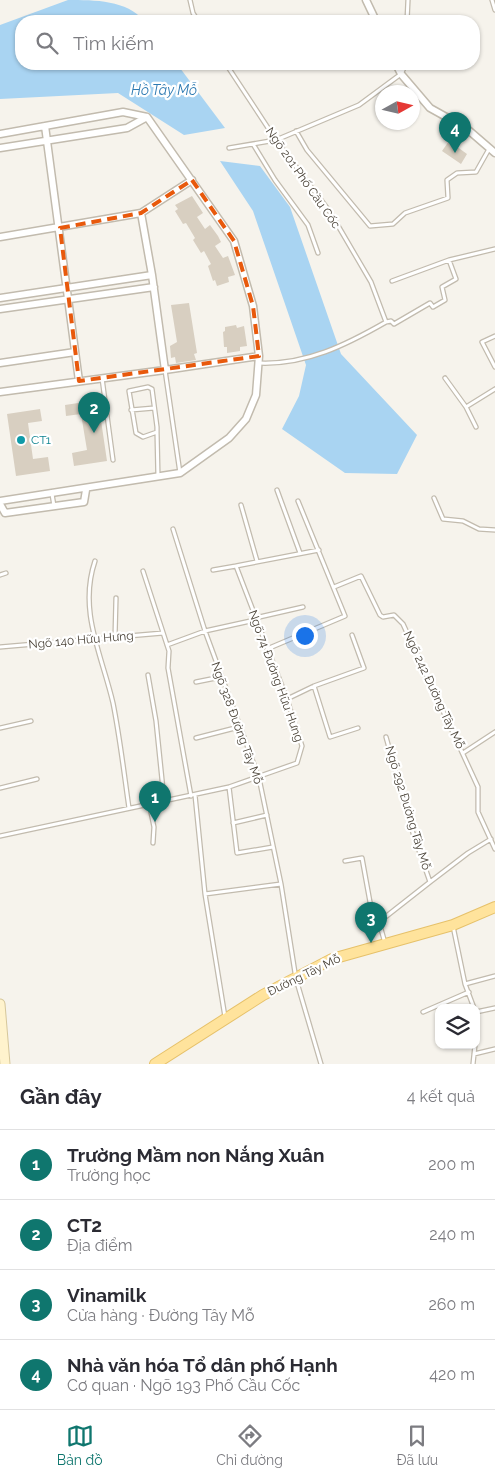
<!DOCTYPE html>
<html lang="vi">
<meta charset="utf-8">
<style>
:root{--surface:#fff;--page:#f2f2f3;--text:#2b2b33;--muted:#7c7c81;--line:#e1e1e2;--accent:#0f766e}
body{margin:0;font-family:Raleway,sans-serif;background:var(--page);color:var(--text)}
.controls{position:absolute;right:15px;bottom:15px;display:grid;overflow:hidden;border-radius:10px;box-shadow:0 1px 4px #0004}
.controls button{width:45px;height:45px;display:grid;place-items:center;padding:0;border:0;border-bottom:1px solid var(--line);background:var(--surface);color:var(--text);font:25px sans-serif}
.compass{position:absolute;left:375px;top:85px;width:45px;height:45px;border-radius:50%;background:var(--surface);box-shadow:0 1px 4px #0004;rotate:82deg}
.you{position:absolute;left:304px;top:635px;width:18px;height:18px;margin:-12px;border:4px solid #fff;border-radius:50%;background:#1a73e8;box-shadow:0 0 0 8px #1a73e833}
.badge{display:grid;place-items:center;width:32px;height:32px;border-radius:50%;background:var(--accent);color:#fff;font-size:16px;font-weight:700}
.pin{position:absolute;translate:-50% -41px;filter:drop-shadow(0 1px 2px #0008)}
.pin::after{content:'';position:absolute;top:26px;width:18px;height:15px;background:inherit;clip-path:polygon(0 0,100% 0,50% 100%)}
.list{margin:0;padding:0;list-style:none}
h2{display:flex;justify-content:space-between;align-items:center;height:65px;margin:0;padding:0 20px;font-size:21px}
h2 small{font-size:16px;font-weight:400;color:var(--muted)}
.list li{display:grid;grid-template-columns:32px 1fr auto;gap:15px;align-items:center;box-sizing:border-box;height:70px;padding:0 20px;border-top:1px solid var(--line)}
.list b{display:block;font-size:19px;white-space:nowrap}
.list p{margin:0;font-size:16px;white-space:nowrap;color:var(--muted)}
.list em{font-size:16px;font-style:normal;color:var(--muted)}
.icon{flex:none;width:28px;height:28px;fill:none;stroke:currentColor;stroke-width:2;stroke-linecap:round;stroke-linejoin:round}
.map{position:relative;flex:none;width:495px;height:1064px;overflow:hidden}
.search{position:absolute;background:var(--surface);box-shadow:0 1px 4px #0004;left:15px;right:15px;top:15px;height:55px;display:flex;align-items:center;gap:12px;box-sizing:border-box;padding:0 18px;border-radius:20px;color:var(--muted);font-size:19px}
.sheet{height:345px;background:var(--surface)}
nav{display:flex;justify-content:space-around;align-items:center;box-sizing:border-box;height:70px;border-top:1px solid var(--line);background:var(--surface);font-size:14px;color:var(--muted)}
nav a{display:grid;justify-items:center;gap:2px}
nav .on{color:var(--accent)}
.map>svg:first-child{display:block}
.water{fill:#a9d4f2}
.building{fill:#d8cfc1}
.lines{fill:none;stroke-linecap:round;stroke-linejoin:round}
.service-casing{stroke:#c2bbae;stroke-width:5.5}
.minor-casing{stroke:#c2bbae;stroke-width:9}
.secondary-casing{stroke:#d6c79b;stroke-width:11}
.primary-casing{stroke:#e6c16a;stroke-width:12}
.service{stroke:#fff;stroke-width:3}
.minor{stroke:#fff;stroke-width:6}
.secondary{stroke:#fff3cd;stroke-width:9}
.primary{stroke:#ffe39c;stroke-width:10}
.marked{fill:none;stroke:#e8590c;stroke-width:4;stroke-dasharray:10 6;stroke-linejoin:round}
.culture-dot{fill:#0f9aa8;stroke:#fff;stroke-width:2}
.labels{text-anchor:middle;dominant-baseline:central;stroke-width:4.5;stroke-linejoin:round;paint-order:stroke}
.street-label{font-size:12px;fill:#4b4439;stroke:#fff}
.culture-label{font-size:12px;fill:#0d838f;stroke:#fff;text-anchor:start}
.water-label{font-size:14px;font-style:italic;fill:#2e7ab2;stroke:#fff}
</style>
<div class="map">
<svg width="495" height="1064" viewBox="0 0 495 1064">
<rect width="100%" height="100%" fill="#f6f3ec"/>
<!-- water -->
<path class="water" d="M68 0C95 0 127 0 144 21H21V64H177L225 128 184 135 118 93 0 99V25Z
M220 161 260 166 290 207 341 354 417 435 397 474 345 473 282 429 299 396 306 365 253 211Z"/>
<!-- building -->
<path class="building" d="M449 141 467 154 461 164 442 151Z
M192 196 203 213 197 217 205 229 210 225 218 236 221 242 215 246 223 258 228 256 235 275 228 277 229 282 217 286 215 280 213 281 208 266 211 264 204 251 201 253 193 240 195 238 186 223 183 224 175 211 178 209 175 205Z
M189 303 197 353 194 354 196 360 176 363 175 357 171 358 170 346 177 342 171 305Z
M236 325 237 328 244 326 247 346 240 347V351L227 353V347H224L223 332 225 331V327Z
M98 400 107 461 74 466 72 453 87 450 81 414 66 416 65 405Z
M40 409 42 421 28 423 33 459 48 457 50 471 16 476 7 414Z"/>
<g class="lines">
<defs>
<path id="service" d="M190 0 193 13 198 21
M492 0 495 10
M407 21 408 0
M226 64 276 140 330 212 371 282 386 322
M296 131 307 150 370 226 393 224 405 213 448 198 447 180 457 173 476 172 489 149
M253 144 275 180 308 225 318 253
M229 148 276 140 359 105 401 74 406 64
M392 281 449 260 495 249
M495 336 482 342 495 367
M259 363C306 365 346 345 386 322L391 321 394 324 430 303 433 307 445 300 442 287 456 279 449 260
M165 370 180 473
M102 378 113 460
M445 378 466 407 476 427
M466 407 495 389
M131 410 154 408
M157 432 143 437 136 433 129 391 148 387 152 389 157 427V432L158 477
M277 490 300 553
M52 494 54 506
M434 498 443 519 463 521 479 529 495 530
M241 505 257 561
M173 529 205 631 259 778 281 884 296 979 321 1064
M95 561C78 611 102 655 113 703 120 738 124 773 129 808
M213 570 236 566
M143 571 169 651 168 668 191 796
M0 575 6 573
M334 587 361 576 380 615 383 617 394 615 403 624 478 787V812L495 849
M255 618 303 607
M115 637 116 598
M167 645 205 631 255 620
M0 647 163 633
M267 649 345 616 298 501
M148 675 156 721 164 799
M196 682 221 677
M314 686 330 737 358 728
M287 699 314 686 364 668 352 635
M0 728 31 721
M196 738 239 727
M463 753 495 732
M229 787 237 853 273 847
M0 788 37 779
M195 795 205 894 225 1017
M149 803 154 827 153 843
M233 823 267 815
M0 836 229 787 297 763 302 746 287 699 236 566 319 550
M345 861 362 858 370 902 379 922
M430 882 468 853 491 839
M205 894 281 884
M453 926 465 984 474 1008
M385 943 379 922 430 882 413 833 386 737
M465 984 495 976
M423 1012 469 992
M476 1012 495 1008
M476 1027V1031
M474 1054 495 1049
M473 1064 475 1045"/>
<path id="minor" d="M366 0 376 21
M396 64 401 74 430 108 466 128 495 153
M45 126 79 381
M0 134 123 112 147 117 234 241 253 306 259 356 256 395 246 419 229 438 180 473 0 501
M0 148 127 128 147 117
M141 213 152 275 165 370 259 356
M0 237 141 213 192 180
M0 298 152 275
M0 309 154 287
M0 363 75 352
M0 392 165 370
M0 504 5 513 84 502 86 490"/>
<path id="secondary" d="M0 1004 5 1064"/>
<path id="primary" d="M155 1064 263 995 332 959 453 925 495 907"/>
</defs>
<!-- service casing -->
<use href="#service" class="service-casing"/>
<!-- minor casing -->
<use href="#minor" class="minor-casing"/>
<!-- secondary casing -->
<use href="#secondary" class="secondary-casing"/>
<!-- primary casing -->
<use href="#primary" class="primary-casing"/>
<!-- service -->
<use href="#service" class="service"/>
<!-- minor -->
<use href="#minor" class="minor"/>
<!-- secondary -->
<use href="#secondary" class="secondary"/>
<!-- primary -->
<use href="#primary" class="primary"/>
</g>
<!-- marked area -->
<path class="marked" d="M192 180 234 241 253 306 259 356 79 381 60 228 141 213Z"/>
<!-- markers -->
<circle class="culture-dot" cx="21" cy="440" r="5"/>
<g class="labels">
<!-- street labels -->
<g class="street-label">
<text transform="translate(303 178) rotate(55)">Ngõ 201 Phố Cầu Cốc</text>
<text transform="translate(81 640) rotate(-5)">Ngõ 140 Hữu Hưng</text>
<text transform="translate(276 676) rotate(70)">Ngõ 74 Đường Hữu Hưng</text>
<text transform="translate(434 690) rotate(65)">Ngõ 242 Đường Tây Mỗ</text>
<text transform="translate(237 723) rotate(70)">Ngõ 328 Đường Tây Mỗ</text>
<text transform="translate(408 808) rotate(73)">Ngõ 292 Đường Tây Mỗ</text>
<text transform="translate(304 975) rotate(-26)">Đường Tây Mỗ</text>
</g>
<!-- culture labels -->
<g class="culture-label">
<text x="31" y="440">CT1</text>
</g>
<!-- water labels -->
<g class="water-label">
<text x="164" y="90">Hồ Tây Mỗ</text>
</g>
</g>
</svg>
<div class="controls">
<button><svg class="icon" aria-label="layers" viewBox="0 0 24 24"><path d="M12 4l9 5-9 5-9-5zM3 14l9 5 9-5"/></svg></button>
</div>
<svg class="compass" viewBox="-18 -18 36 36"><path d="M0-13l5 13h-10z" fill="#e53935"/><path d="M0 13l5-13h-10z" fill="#7c7c81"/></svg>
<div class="you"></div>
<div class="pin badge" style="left:155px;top:822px">1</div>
<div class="pin badge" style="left:94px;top:433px">2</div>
<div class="pin badge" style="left:371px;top:943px">3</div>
<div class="pin badge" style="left:455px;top:153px">4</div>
<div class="search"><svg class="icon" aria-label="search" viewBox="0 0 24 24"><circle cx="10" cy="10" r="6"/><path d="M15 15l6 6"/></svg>Tìm kiếm</div>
</div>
<section class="sheet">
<h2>Gần đây<small>4 kết quả</small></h2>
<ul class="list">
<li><span class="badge">1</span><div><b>Trường Mầm non Nắng Xuân</b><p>Trường học</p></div><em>200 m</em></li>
<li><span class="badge">2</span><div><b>CT2</b><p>Địa điểm</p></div><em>240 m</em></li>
<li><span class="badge">3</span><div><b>Vinamilk</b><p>Cửa hàng · Đường Tây Mỗ</p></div><em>260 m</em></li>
<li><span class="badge">4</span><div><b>Nhà văn hóa Tổ dân phố Hạnh</b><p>Cơ quan · Ngõ 193 Phố Cầu Cốc</p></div><em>420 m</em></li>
</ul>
</section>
<nav>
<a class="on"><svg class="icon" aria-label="map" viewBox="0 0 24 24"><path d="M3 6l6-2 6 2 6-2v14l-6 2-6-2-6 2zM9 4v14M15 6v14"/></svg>Bản đồ</a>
<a><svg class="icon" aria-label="directions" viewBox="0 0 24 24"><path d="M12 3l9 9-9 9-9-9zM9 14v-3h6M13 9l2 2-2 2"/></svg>Chỉ đường</a>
<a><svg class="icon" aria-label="saved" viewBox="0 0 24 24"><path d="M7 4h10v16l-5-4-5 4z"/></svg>Đã lưu</a>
</nav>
